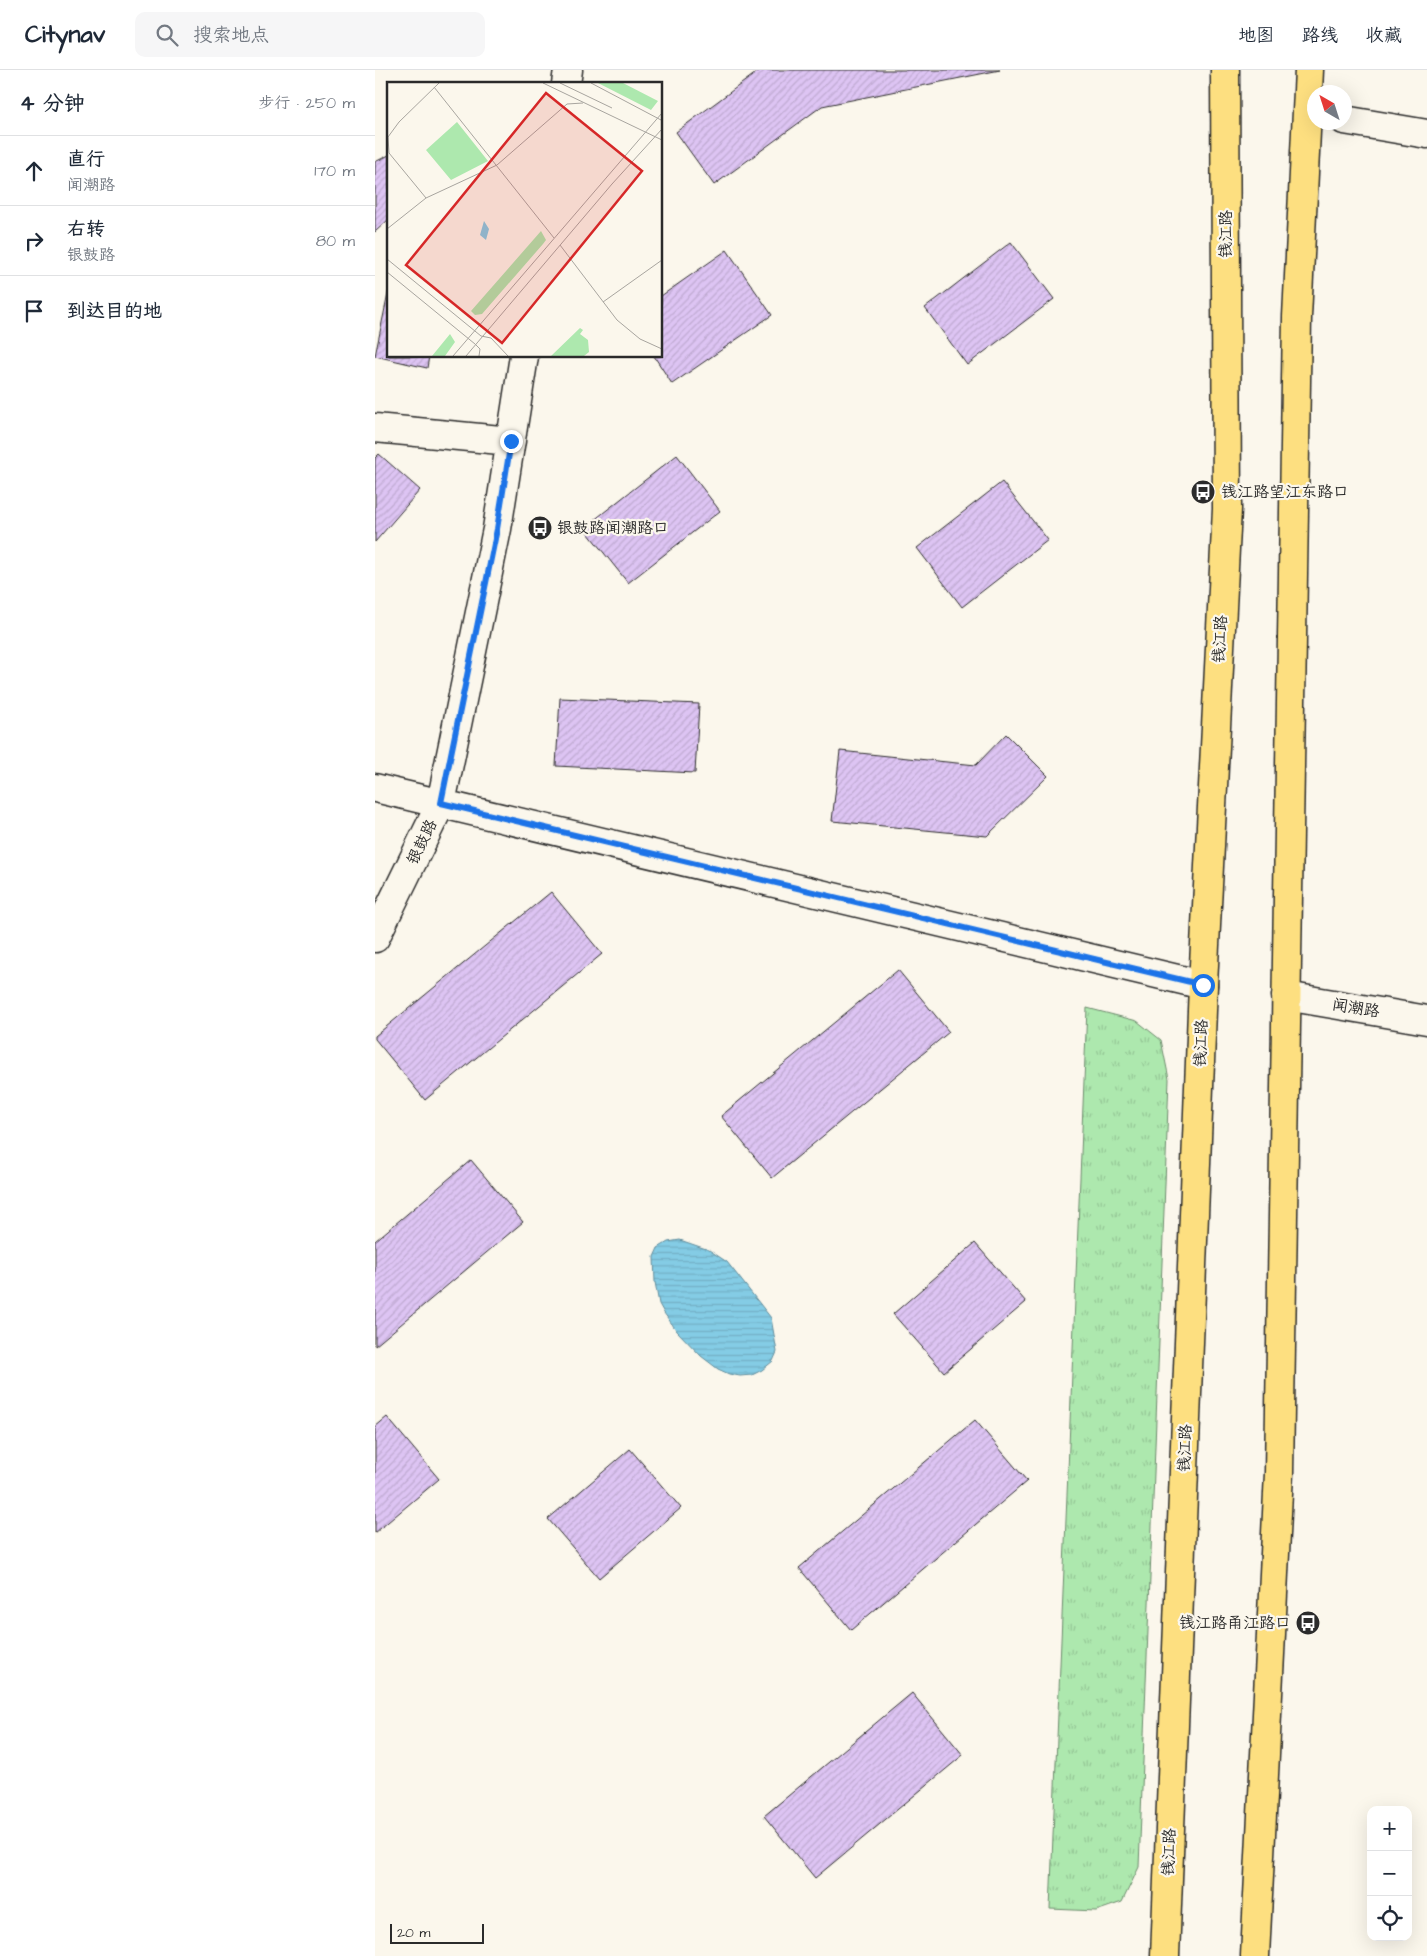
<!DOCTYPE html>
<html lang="zh">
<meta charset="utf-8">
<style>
:root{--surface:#fff;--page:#f6f6f7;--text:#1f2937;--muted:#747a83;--line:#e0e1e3}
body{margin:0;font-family:"Architects Daughter","LXGW WenKai TC",sans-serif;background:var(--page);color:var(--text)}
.controls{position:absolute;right:15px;bottom:15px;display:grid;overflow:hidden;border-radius:10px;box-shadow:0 5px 20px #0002}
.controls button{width:45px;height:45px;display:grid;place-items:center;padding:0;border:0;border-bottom:1px solid var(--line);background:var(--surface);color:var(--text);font:25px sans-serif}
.compass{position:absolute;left:932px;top:15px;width:45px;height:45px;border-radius:50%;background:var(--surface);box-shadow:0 5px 20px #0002;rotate:321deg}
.scale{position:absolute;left:15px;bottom:12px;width:94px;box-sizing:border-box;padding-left:5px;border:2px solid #2b2b2b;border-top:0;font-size:14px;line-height:18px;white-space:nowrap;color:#2b2b2b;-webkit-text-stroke:4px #fbf7ec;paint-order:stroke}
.stop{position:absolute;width:15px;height:15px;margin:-11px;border:4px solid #1a73e8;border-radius:50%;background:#fff}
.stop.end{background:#1a73e8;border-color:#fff;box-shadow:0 1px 5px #0008}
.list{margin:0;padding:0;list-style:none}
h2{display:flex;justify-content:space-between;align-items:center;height:65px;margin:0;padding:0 20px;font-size:21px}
h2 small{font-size:16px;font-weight:400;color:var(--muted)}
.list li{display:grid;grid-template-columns:32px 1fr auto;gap:15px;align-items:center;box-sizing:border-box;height:70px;padding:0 20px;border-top:1px solid var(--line)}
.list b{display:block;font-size:19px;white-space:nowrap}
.list p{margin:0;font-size:16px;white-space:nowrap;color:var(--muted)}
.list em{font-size:16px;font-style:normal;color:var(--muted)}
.icon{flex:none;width:28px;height:28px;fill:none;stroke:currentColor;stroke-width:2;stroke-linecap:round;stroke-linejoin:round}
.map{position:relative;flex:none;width:1052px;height:1886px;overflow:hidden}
header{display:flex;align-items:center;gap:30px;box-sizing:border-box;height:70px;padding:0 25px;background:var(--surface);border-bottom:1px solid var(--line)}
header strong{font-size:24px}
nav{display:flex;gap:28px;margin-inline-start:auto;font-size:18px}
.search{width:350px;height:45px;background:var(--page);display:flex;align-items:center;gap:12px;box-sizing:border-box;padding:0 18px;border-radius:10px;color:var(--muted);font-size:19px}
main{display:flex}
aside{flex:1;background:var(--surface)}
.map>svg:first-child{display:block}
.grass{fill:url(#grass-tufts);stroke:#6c8a6c}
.water{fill:url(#water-rules);stroke:#608c9b}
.building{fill:url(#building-hatch);stroke:#2b2b2b}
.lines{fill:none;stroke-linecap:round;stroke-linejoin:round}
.minor-casing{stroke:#2b2b2b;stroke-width:31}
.major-casing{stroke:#2b2b2b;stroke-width:31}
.minor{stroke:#fbf7ec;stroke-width:28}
.major{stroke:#fddf80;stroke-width:28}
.route{stroke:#1a73e8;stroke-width:6}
.labels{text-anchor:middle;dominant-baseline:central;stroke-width:4.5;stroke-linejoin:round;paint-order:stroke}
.street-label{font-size:16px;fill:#2b2b2b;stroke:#fbf7ec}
.poi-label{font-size:16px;fill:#2b2b2b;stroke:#fbf7ec;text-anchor:start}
.inset-road{fill:none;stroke:#a8a59f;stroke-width:1}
.view{fill:#d62828;fill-opacity:0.15;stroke:#d62828;stroke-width:2.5}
.inset-edge{fill:none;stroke:#2b2b2b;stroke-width:2.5}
</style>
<header>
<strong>Citynav</strong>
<div class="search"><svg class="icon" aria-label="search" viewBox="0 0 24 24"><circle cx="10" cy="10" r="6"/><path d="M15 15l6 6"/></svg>搜索地点</div>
<nav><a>地图</a><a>路线</a><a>收藏</a></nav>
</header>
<main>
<aside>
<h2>4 分钟<small>步行 · 250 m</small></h2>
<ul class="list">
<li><svg class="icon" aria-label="ahead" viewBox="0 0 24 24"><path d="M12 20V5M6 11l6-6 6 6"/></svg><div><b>直行</b><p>闻潮路</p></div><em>170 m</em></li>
<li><svg class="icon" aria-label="right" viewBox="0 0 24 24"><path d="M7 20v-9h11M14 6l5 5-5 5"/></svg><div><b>右转</b><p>银鼓路</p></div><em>80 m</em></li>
<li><svg class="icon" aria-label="arrive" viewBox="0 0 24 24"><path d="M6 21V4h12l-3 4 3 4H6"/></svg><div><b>到达目的地</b></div></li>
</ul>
</aside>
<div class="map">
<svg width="1052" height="1886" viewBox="0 0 1052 1886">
<defs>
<pattern id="grass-tufts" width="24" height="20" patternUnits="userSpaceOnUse" patternTransform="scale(1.25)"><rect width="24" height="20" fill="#ade8ae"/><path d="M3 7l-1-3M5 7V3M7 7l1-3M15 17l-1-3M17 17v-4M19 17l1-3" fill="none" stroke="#95c796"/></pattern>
<pattern id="water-rules" width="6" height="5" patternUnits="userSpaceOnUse" patternTransform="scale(1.25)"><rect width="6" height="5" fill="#84cce5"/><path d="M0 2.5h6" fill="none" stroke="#72afc5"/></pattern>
<pattern id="building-hatch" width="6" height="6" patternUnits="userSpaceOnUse" patternTransform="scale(1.25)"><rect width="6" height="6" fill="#ddc4f3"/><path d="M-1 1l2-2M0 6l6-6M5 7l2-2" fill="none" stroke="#bea9d0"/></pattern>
</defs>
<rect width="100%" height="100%" fill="#fbf7ec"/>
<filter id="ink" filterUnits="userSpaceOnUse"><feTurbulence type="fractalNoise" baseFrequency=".02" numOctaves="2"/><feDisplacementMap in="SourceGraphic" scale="10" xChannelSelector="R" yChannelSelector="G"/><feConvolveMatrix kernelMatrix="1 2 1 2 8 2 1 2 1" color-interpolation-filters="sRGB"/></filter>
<g filter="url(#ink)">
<!-- grass -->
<path class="grass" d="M712 938 762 951 786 970 794 1009 764 1797 747 1832 721 1841 675 1839Z"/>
<!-- water -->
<path class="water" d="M305 1170 334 1180 352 1192 396 1248 402 1282 398 1291 387 1300 377 1305 365 1306 354 1304 343 1299 326 1286 302 1261 289 1243 284 1234 280 1212 279 1187 283 1178 293 1172Z"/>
<!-- building -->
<path class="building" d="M385 0H625L447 36 339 115 301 62Z
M14 85V149L0 162V92Z
M636 172 679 229 592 295 550 238Z
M352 180 397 245 297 314 279 286H286V226Z
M14 219V286H54L52 298 0 286Z
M4 384 45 420 0 472V388Z
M302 385 345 441 253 513 209 458Z
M627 412 673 470 587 537 542 478Z
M185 628 324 634 320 703 181 696Z
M631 664 673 706 612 766 457 751 465 681 601 695Z
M176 822 227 884 50 1030 0 969V966Z
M523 900 574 962 397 1108 346 1046Z
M96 1090 148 1152 0 1276V1171Z
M600 1173 651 1232 569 1302 518 1244Z
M12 1347 64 1409 0 1463V1357Z
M600 1350 652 1411 476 1560 424 1498Z
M255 1379 306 1438 224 1508 173 1449Z
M537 1623 588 1685 440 1808 389 1746Z"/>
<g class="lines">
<defs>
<path id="minor" d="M191 14 193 0
M969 50 1052 64
M0 358 136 371
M0 718 828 915
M0 868 66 733 122 459 149 286
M911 926 1052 950"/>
<path id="major" d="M790 1886 828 915 852 439 850 0
M880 1886 904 1403 922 247 934 0"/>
</defs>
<!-- minor casing -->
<use href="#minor" class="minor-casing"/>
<!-- major casing -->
<use href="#major" class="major-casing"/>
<!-- minor -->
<use href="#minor" class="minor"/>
<!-- major -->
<use href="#major" class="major"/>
</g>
</g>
<g class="lines" filter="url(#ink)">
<!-- route -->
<path class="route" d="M136 371 122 459 66 733 828 915"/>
</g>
<!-- icons -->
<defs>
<symbol id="bus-disc" viewBox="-11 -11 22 22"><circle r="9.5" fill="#2b2b2b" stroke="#fbf7ec"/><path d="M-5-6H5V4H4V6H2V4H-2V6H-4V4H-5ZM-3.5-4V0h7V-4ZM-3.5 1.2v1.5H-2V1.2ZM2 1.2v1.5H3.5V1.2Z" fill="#fff"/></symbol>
</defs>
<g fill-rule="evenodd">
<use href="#bus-disc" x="814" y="408" width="28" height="28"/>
<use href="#bus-disc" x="151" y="444" width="28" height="28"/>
<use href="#bus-disc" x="919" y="1539" width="28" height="28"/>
</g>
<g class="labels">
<!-- street labels -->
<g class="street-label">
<text transform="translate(851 164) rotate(-90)">钱江路</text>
<text transform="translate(845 569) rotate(-87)">钱江路</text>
<text transform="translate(47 772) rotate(-64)">银鼓路</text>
<text transform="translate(981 938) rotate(9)">闻潮路</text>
<text transform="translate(826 973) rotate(-88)">钱江路</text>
<text transform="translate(810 1378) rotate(-88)">钱江路</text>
<text transform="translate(794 1782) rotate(-88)">钱江路</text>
</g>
<!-- poi labels -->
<g class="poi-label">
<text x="846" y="422">钱江路望江东路口</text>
<text x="182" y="458">银鼓路闻潮路口</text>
<text x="916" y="1553" text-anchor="end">钱江路甬江路口</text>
</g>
</g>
<!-- overview -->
<g transform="translate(12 12)">
<rect width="275" height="275" fill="#fbf7ec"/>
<path d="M211 1H236L271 19 264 28ZM70 40 101 79 64 98 39 68ZM154 149 159 158 156 162 95 232 88 233 84 229ZM63 252 68 260 58 274H45Z" fill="#ade8ae"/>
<path d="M193 246 196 248 193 252 201 258 202 270 197 274H164Z" fill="#ade8ae"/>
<path d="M97 139 102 147 99 158 93 153Z" fill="#84cce5"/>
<path class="inset-road" d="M156 1 275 58M173 1 225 26M204 1 274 38M47 5 167 156M39 116 2 71 1 55 12 40 52 1M0 147 39 116 110 83 180 22 196 21M173 163 230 238 253 257 275 267M0 177 94 254 104 256 121 274M0 190 88 262 93 267 92 274M216 220 275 178M66 274 275 31M79 274 225 102 275 47"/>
<path class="view" d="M159 11 255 89 115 261 19 183Z"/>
<rect width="275" height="275" class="inset-edge"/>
</g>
</svg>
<div class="controls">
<button>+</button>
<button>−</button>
<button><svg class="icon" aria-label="locate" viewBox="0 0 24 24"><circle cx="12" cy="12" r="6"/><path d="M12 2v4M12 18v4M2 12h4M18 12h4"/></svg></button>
</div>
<svg class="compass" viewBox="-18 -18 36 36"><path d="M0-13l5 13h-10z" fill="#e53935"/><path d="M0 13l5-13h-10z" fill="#747a83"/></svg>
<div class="scale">20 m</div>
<div class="stop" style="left:828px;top:915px"></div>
<div class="stop end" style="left:136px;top:371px"></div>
</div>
</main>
